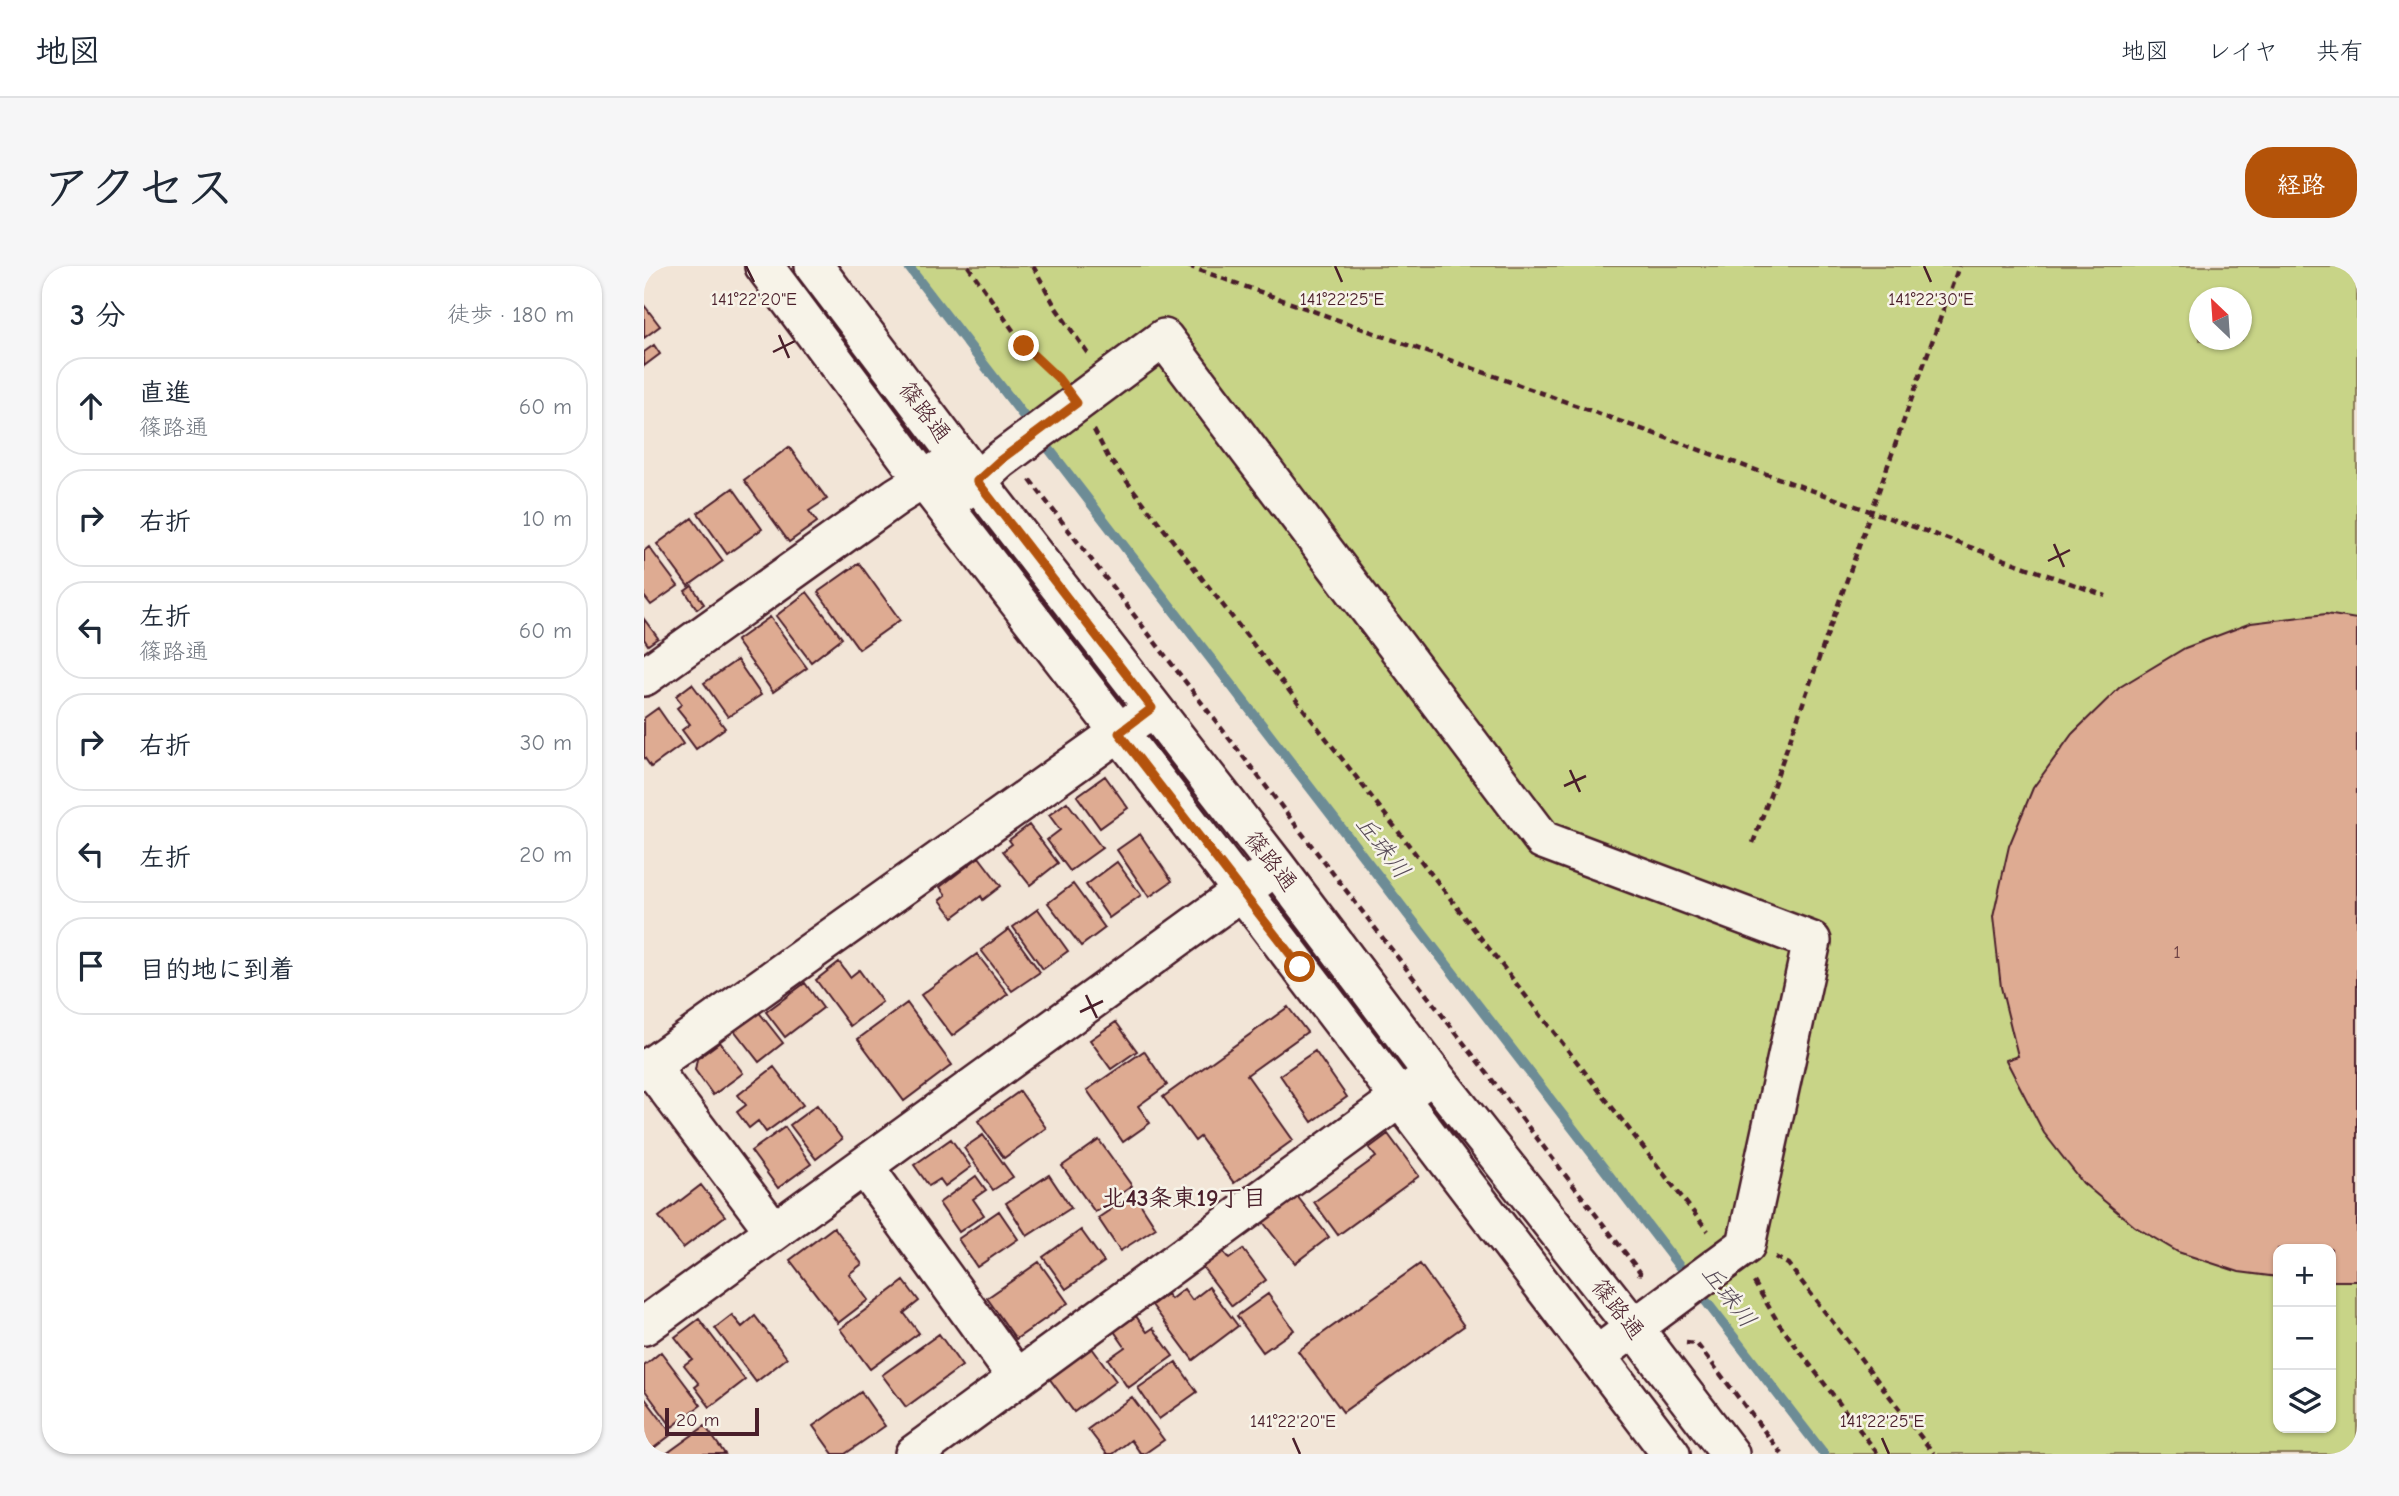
<!DOCTYPE html>
<html lang="ja">
<meta charset="utf-8">
<style>
:root{--surface:#fff;--page:#f6f6f7;--text:#1f2937;--muted:#747a83;--line:#e0e1e3;--accent:#b45309}
body{margin:0;font-family:"Comic Neue","Klee One",sans-serif;background:var(--page);color:var(--text)}
.controls{position:absolute;right:21px;bottom:21px;display:grid;overflow:hidden;border-radius:14px;box-shadow:0 2px 5px #0004}
.controls button{width:63px;height:63px;display:grid;place-items:center;padding:0;border:0;border-bottom:2px solid var(--line);background:var(--surface);color:var(--text);font:35px sans-serif}
.compass{position:absolute;left:1545px;top:21px;width:63px;height:63px;border-radius:50%;background:var(--surface);box-shadow:0 2px 5px #0004;rotate:335deg}
.scale{position:absolute;left:21px;bottom:18px;width:94px;box-sizing:border-box;padding-left:7px;border:4px solid #4a1f2b;border-top:0;font-size:19px;line-height:24px;white-space:nowrap;color:#4a1f2b;-webkit-text-stroke:5px #f7f3e8;paint-order:stroke}
.stop{position:absolute;width:21px;height:21px;margin:-16px;border:5px solid #b45309;border-radius:50%;background:#fff}
.stop.end{background:#b45309;border-color:#fff;box-shadow:0 2px 7px #0008}
.list{margin:0;padding:0;list-style:none}
h2{display:flex;justify-content:space-between;align-items:center;height:91px;margin:0;padding:0 28px;font-size:30px}
h2 small{font-size:23px;font-weight:400;color:var(--muted)}
.list li{display:grid;grid-template-columns:46px 1fr auto;gap:21px;align-items:center;box-sizing:border-box;height:98px;margin:0 14px 14px;padding:0 14px;border:2px solid var(--line);border-radius:28px}
.list b{display:block;font-size:26px;white-space:nowrap}
.list p{margin:0;font-size:23px;white-space:nowrap;color:var(--muted)}
.list em{font-size:23px;font-style:normal;color:var(--muted)}
.icon{flex:none;width:38px;height:38px;fill:none;stroke:currentColor;stroke-width:2;stroke-linecap:round;stroke-linejoin:round}
.map{position:relative;flex:none;width:1713px;height:1188px;overflow:hidden;border-radius:28px}
header{display:flex;align-items:center;gap:42px;box-sizing:border-box;height:98px;padding:0 35px;background:var(--surface);border-bottom:2px solid var(--line)}
header strong{font-size:33px}
nav{display:flex;gap:38px;margin-inline-start:auto;font-size:24px}
.intro{display:flex;align-items:center;justify-content:space-between;box-sizing:border-box;height:168px;padding:0 42px}
h1{margin:0;font-size:49px}
.button{padding:18px 32px;border-radius:28px;background:var(--accent);color:#fff;font-size:24px;font-weight:700}
main{display:flex;gap:42px;padding:0 42px}
aside{flex:1;background:var(--surface);border-radius:28px;box-shadow:0 2px 5px #0004}
.map>svg:first-child{display:block}
.green{fill:#c8d487;stroke:#897a59;stroke-width:2;fill-rule:evenodd}
.lines{fill:none;stroke-linecap:round;stroke-linejoin:round}
.stream{stroke:#6d8c96;stroke-width:10}
.building{fill:#deab92;stroke:#4a1f2b;stroke-width:2}
.minor-casing{stroke:#4a1f2b;stroke-width:42}
.path{stroke:#4a1f2b;stroke-width:4.5;stroke-dasharray:7 5;stroke-linecap:butt}
.minor{stroke:#f7f3e8;stroke-width:37}
.route{stroke:#b45309;stroke-width:9}
.ticks{fill:none;stroke:#4a1f2b;stroke-width:2.5}
.labels{text-anchor:middle;dominant-baseline:central;stroke-width:5;stroke-linejoin:round;paint-order:stroke}
.number-label{font-size:19px;fill:#6f4245}
.street-label{font-size:23px;fill:#4a1f2b;stroke:#f7f3e8}
.water-label{font-size:24px;font-style:italic;fill:#584c58;stroke:#f7f3e8}
.neighbourhood-label{font-size:24px;font-weight:bold;fill:#4a1f2b;stroke:#f7f3e8}
.ticks-label{font-size:18px;text-anchor:middle;fill:#4a1f2b;stroke:#f7f3e8;stroke-width:5;stroke-linejoin:round;paint-order:stroke}
</style>
<header>
<strong>地図</strong>
<nav><a>地図</a><a>レイヤ</a><a>共有</a></nav>
</header>
<div class="intro"><h1>アクセス</h1><a class="button">経路</a></div>
<main>
<aside>
<h2>3 分<small>徒歩 · 180 m</small></h2>
<ul class="list">
<li><svg class="icon" aria-label="ahead" viewBox="0 0 24 24"><path d="M12 20V5M6 11l6-6 6 6"/></svg><div><b>直進</b><p>篠路通</p></div><em>60 m</em></li>
<li><svg class="icon" aria-label="right" viewBox="0 0 24 24"><path d="M7 20v-9h11M14 6l5 5-5 5"/></svg><div><b>右折</b></div><em>10 m</em></li>
<li><svg class="icon" aria-label="left" viewBox="0 0 24 24"><path d="M17 20v-9H6M10 6l-5 5 5 5"/></svg><div><b>左折</b><p>篠路通</p></div><em>60 m</em></li>
<li><svg class="icon" aria-label="right" viewBox="0 0 24 24"><path d="M7 20v-9h11M14 6l5 5-5 5"/></svg><div><b>右折</b></div><em>30 m</em></li>
<li><svg class="icon" aria-label="left" viewBox="0 0 24 24"><path d="M17 20v-9H6M10 6l-5 5 5 5"/></svg><div><b>左折</b></div><em>20 m</em></li>
<li><svg class="icon" aria-label="arrive" viewBox="0 0 24 24"><path d="M6 21V4h12l-3 4 3 4H6"/></svg><div><b>目的地に到着</b></div></li>
</ul>
</aside>
<div class="map">
<svg width="1713" height="1188" viewBox="0 0 1713 1188">
<rect width="100%" height="100%" fill="#f2e5d7"/>
<filter id="ink" filterUnits="userSpaceOnUse"><feTurbulence type="fractalNoise" baseFrequency=".0143" numOctaves="2"/><feDisplacementMap in="SourceGraphic" scale="14" xChannelSelector="R" yChannelSelector="G"/><feConvolveMatrix kernelMatrix="1 2 1 2 8 2 1 2 1" color-interpolation-filters="sRGB"/></filter>
<g filter="url(#ink)">
<!-- green -->
<path class="green" d="M264 0H1713V1188H1180ZM1556 32H1598V74H1556ZM1634 983H1687V1162H1634Z"/>
<g class="lines">
<!-- stream -->
<path class="stream" d="M264 0 1045 1013
M1054 1025 1180 1188"/>
</g>
<!-- building -->
<path class="building" d="M0 39 16 60 0 72Z
M10 79 16 88 0 100V86Z
M145 181 183 233 165 245 173 256 145 276 100 214Z
M89 222 118 263 83 288 54 247Z
M48 252 79 295 44 320 13 278Z
M5 281 34 320 7 339 0 330V285Z
M215 297 256 354 215 383 174 326Z
M48 320 60 338 53 343 41 325Z
M163 326 198 372 167 396 132 350Z
M1682 348 1713 353V1015H1687V983H1634V1011L1595 1006 1534 986 1490 960 1439 917 1400 867 1362 794 1374 790 1357 721 1349 651 1365 580 1389 522 1428 468 1476 421 1541 382 1607 357Z
M126 351 163 402 129 426 92 375Z
M0 353 14 372 4 379 0 373Z
M93 394 117 429 84 451 60 417Z
M48 418 81 462 52 483 38 464 46 458 33 442 38 438 32 430Z
M14 442 39 478 7 501 0 491V452Z
M461 510 484 542 456 562 433 530Z
M423 536 458 582 426 605 403 574 416 564 405 549Z
M385 559 414 597 386 619 359 585 368 578 365 574Z
M496 568 528 615 505 631 473 584Z
M335 591 357 620 339 634 337 630 309 651 296 634 302 629 296 621Z
M473 596 497 629 465 652 442 619Z
M429 618 461 662 437 680 404 637Z
M394 643 424 685 399 703 369 661Z
M365 663 396 706 368 725 337 684Z
M333 688 364 728 308 770 277 729Z
M195 696 206 711 215 704 238 736 206 760 172 714Z
M161 717 179 742 141 771 122 746Z
M263 737 308 799 260 835 214 773Z
M644 741 663 766 603 809 649 874 590 917 556 871 551 875 519 831Z
M114 745 139 777 115 796 90 764Z
M472 756 493 785 467 803 446 774Z
M76 776 99 807 69 829 51 804 53 793Z
M500 785 523 819 494 840 506 857 479 876 443 824Z
M671 785 703 831 668 856 636 809Z
M130 801 159 839 122 866 114 855 105 862 93 846 102 839 94 829Z
M376 825 402 862 360 892 334 855Z
M173 839 198 873 172 893 146 859Z
M141 861 167 898 134 922 107 885Z
M744 868 775 910 694 969 670 936 732 891 725 882Z
M339 869 369 911 349 924 320 882Z
M307 873 327 901 301 920 296 913 285 920 270 899Z
M455 874 488 920 451 946 418 900Z
M405 909 427 942 383 970 362 937Z
M332 910 342 924 329 933 340 949 315 966 295 937Z
M57 919 81 950 39 982 15 951Z
M490 928 512 962 476 985 454 952Z
M653 930 685 971 651 997 619 956Z
M355 945 374 973 333 1001 314 973Z
M190 961 218 998 205 1008 224 1034 194 1057 146 994Z
M437 964 460 996 422 1023 399 991Z
M599 983 622 1014 588 1040 557 999 578 984 585 993Z
M395 996 424 1037 372 1073 343 1032Z
M776 998 820 1060 699 1146 654 1085Z
M260 1015 275 1035 260 1047 275 1067 226 1103 196 1063Z
M565 1021 594 1060 549 1094 508 1039 523 1028 527 1033 540 1023 548 1034Z
M624 1028 650 1064 619 1086 593 1050Z
M88 1049 98 1061 111 1050 143 1092 112 1116 71 1062Z
M492 1050 503 1066 509 1062 529 1090 484 1122 464 1093 481 1081 470 1065Z
M55 1053 101 1114 66 1141 51 1121 55 1118 40 1099 48 1093 31 1071Z
M295 1068 318 1100 262 1141 238 1109Z
M448 1082 472 1115 430 1146 405 1112Z
M17 1086 57 1139 28 1161 0 1123V1100Z
M532 1096 553 1126 515 1153 494 1122Z
M217 1126 241 1160 201 1188H189L169 1160Z
M0 1131 28 1168 2 1188H0Z
M488 1131 520 1174 500 1188H497L487 1174 469 1188H463L444 1163Z
M61 1160 81 1188H22Z"/>
<g class="lines">
<defs>
<path id="minor" d="M120 0 279 213 598 625 1027 1188
M170 0 333 215 632 600 788 807 990 1062 1086 1188
M300 239 333 215 355 195 520 72 899 574 1168 675 1102 979 952 1090
M0 411 253 230 300 201
M6 800 130 965
M0 805 495 452
M220 900 373 1112
M0 1060 616 612
M270 1188 775 818"/>
</defs>
<!-- minor casing -->
<use href="#minor" class="minor-casing"/>
<!-- path -->
<path class="path" d="M324 0 380 80 413 111
M389 0 412 42 444 88
M544 0 1462 330
M450 164 464 191 1064 965
M386 214 996 1006 995 1012
M1109 577 1315 0
M1131 991 1144 998 1290 1188
M1110 1016 1135 1058 1234 1188
M1042 1077 1053 1078 1138 1188"/>
<!-- minor -->
<use href="#minor" class="minor"/>
</g>
</g>
<g class="lines" filter="url(#ink)">
<!-- route -->
<path class="route" d="M380 80 414 112 433 137 355 195 333 215 508 442 475 467 656 701"/>
</g>
<!-- ticks -->
<path class="ticks" d="M102 0 110 16M691 0 698 16M1280 0 1287 16M135 69 145 92M129 86 151 75M1410 278 1420 301M1404 295 1426 284M926 504 936 526M920 520 942 510M442 729 453 752M436 746 459 735M649 1172 656 1188M1238 1172 1245 1188"/>
<g class="labels">
<!-- number labels -->
<g class="number-label">
<text x="1533" y="686">1</text>
</g>
<!-- street labels -->
<g class="street-label">
<text transform="translate(281 146) rotate(53)">篠路通</text>
<text transform="translate(627 595) rotate(52)">篠路通</text>
<text transform="translate(974 1043) rotate(52)">篠路通</text>
</g>
<!-- water labels -->
<g class="water-label">
<text transform="translate(739 581) rotate(52)">丘珠川</text>
<text transform="translate(1085 1030) rotate(52)">丘珠川</text>
</g>
<!-- neighbourhood labels -->
<g class="neighbourhood-label">
<text x="540" y="932">北43条東19丁目</text>
</g>
</g>
<g class="ticks-label">
<text x="698" y="39">141°22'25"E</text>
<text x="1287" y="39">141°22'30"E</text>
<text x="110" y="39">141°22'20"E</text>
<text x="649" y="1161">141°22'20"E</text>
<text x="1238" y="1161">141°22'25"E</text>
</g>
</svg>
<div class="controls">
<button>+</button>
<button>−</button>
<button><svg class="icon" aria-label="layers" viewBox="0 0 24 24"><path d="M12 4l9 5-9 5-9-5zM3 14l9 5 9-5"/></svg></button>
</div>
<svg class="compass" viewBox="-18 -18 36 36"><path d="M0-13l5 13h-10z" fill="#e53935"/><path d="M0 13l5-13h-10z" fill="#747a83"/></svg>
<div class="scale">20 m</div>
<div class="stop" style="left:656px;top:701px"></div>
<div class="stop end" style="left:380px;top:80px"></div>
</div>
</main>
